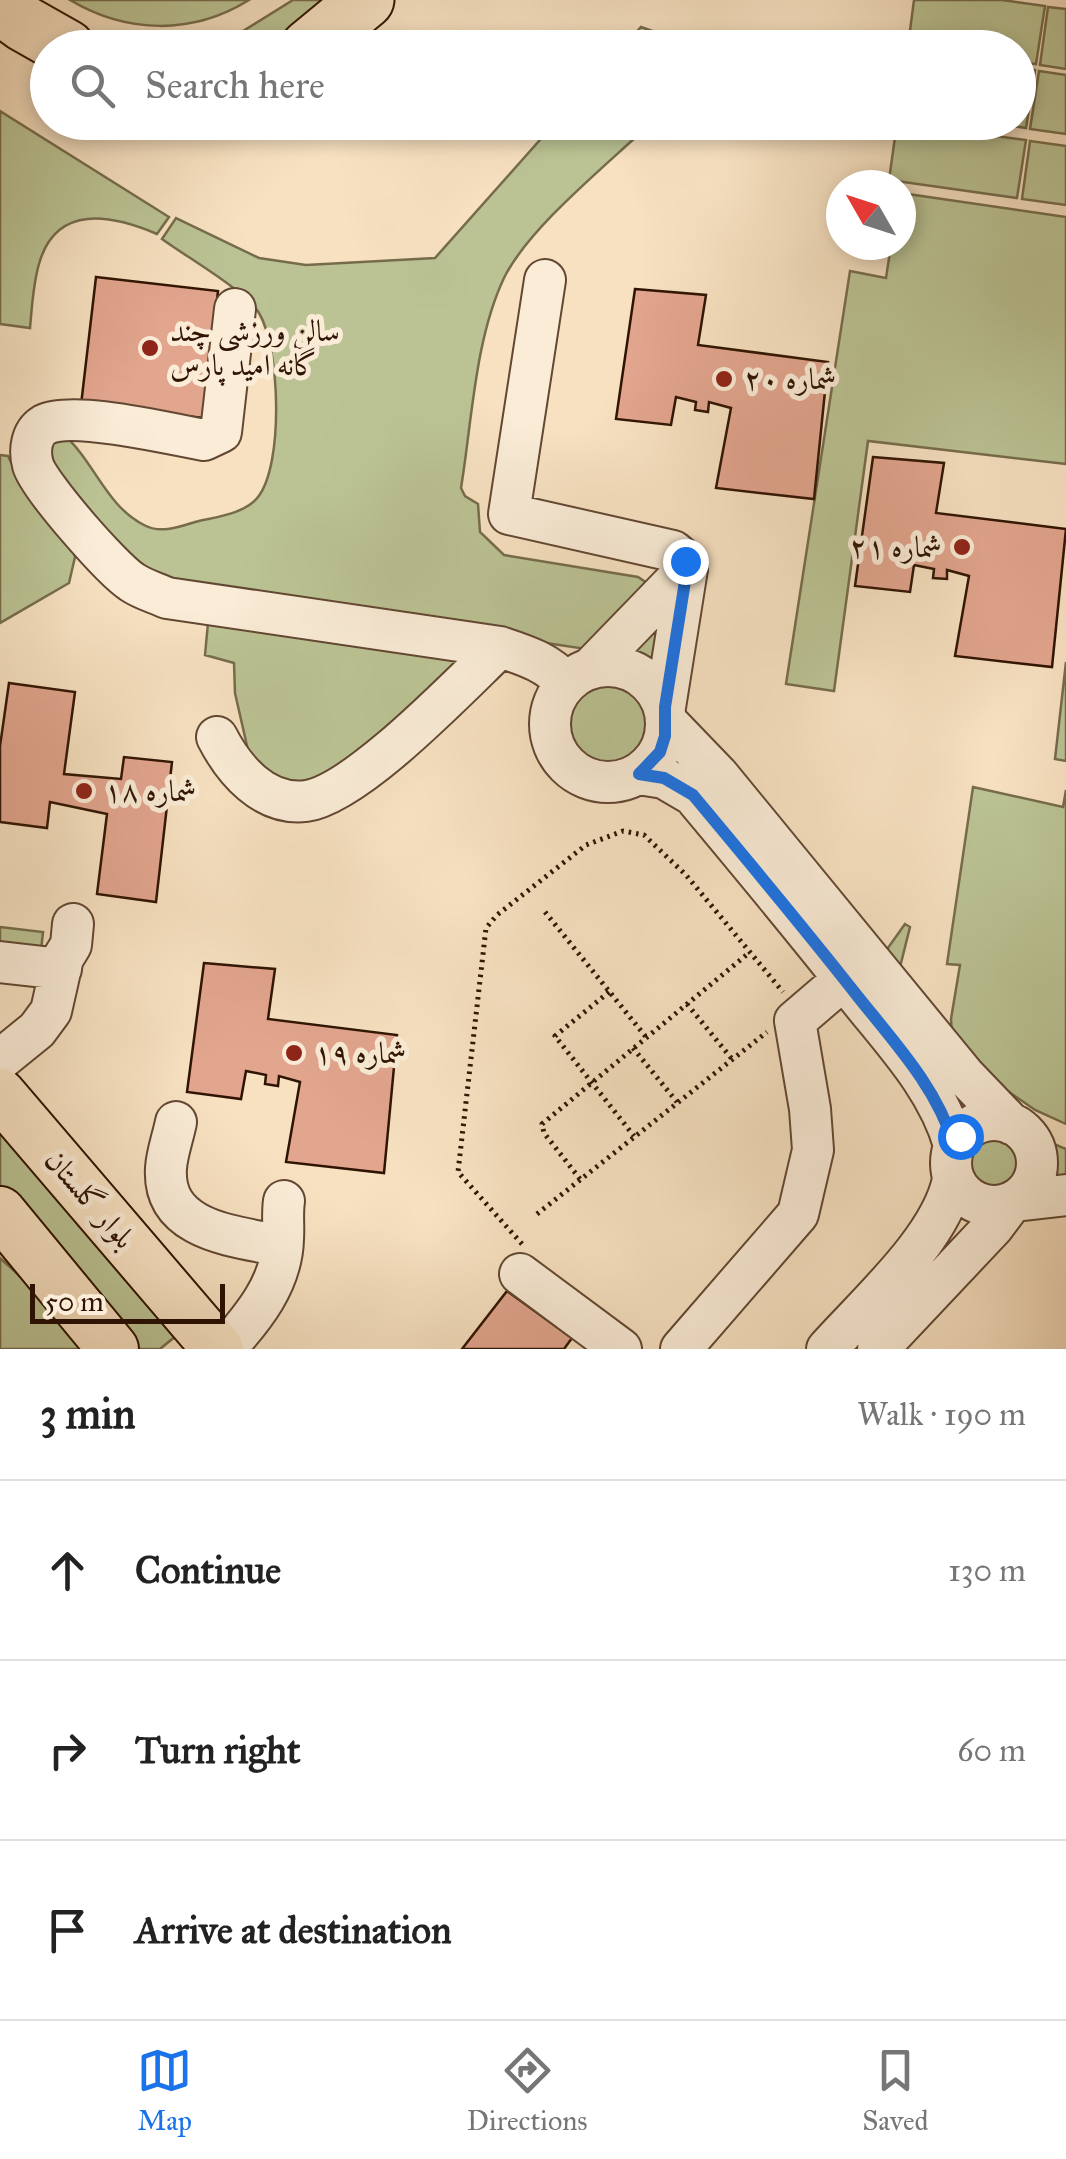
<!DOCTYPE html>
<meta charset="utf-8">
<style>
:root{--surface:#fff;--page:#f6f6f6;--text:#222;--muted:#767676;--line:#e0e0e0;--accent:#1a73e8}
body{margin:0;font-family:"IM FELL Great Primer",Amiri,serif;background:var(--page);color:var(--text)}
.compass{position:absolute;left:826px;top:170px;width:90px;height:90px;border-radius:50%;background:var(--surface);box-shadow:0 5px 15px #0003;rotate:309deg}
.scale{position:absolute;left:30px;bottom:25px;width:195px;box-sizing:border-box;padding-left:10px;border:5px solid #301403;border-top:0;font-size:28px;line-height:35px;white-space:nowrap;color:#301403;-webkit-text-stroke:8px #faecd7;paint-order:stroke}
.stop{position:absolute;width:30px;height:30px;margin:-22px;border:8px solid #1a73e8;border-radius:50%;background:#fff}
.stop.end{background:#1a73e8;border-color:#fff;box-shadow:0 2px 10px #0008}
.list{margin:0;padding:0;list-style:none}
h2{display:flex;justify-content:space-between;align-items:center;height:130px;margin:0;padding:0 40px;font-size:42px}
h2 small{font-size:32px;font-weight:400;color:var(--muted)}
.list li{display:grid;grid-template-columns:65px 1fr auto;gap:30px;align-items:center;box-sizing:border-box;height:180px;padding:0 40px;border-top:2px solid var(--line)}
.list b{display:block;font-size:38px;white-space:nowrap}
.list em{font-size:32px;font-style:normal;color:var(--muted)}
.icon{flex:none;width:55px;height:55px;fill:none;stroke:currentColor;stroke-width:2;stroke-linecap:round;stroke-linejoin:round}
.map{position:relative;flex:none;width:1066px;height:1349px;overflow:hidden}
.search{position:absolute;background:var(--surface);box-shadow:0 5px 15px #0003;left:30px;right:30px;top:30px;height:110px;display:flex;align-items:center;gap:25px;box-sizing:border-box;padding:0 35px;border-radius:55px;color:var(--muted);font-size:38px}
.sheet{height:670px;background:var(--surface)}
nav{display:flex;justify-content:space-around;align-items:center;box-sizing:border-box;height:140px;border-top:2px solid var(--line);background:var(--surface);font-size:28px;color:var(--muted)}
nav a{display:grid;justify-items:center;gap:5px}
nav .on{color:var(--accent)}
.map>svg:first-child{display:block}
.green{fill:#bbc394;stroke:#766c4c;stroke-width:2.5}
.building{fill:#e2a58e;stroke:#301403;stroke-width:2.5}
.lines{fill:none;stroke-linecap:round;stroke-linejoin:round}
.minor-casing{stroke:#624732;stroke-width:44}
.major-casing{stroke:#301403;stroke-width:54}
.highway-casing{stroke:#301403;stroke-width:59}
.path{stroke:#301403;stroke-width:5;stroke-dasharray:2.5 5;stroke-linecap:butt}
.minor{stroke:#faecd7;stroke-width:40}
.major{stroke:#f7e1c1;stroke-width:50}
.highway{stroke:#f7e1c1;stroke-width:55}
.route{stroke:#1a73e8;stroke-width:12}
.poi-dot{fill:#8f2418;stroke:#faecd7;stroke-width:4}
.labels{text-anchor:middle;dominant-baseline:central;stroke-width:10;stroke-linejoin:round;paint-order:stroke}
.poi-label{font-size:30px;fill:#301403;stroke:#faecd7;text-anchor:start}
.street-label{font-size:30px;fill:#301403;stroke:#faecd7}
</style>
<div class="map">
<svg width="1066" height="1349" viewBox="0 0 1066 1349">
<rect width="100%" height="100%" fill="#f7e1c1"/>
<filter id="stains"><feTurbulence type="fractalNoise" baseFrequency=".002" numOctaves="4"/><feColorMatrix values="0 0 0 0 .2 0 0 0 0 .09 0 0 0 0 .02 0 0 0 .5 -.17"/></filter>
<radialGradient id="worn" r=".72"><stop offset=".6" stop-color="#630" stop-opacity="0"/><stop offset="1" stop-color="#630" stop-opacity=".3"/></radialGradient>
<!-- green -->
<path class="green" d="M70 0H249C193 35 127 34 70 0Z
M293 0H347L304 34 273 47 189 48 243 31Z
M914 0H1002L1045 6 1036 64 1019 62 1018 48 908 46Z
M1048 7 1066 9V69L1040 65Z
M641 27 672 38V47H623Z
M1019 67 1035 70 1026 128 990 123 1018 122Z
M1039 71 1066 75V134L1030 129Z
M0 111 169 217 157 234C112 215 56 203 39 264 33 284 32 307 30 328L0 324Z
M555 123H651C608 164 529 227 504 278 475 339 472 421 461 488L465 496 478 504 480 532 504 555 638 577 647 583 586 649 170 587 132 562 40 453 64 435C94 461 106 506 144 525 160 534 179 527 195 522 215 517 245 514 258 497 284 464 280 348 259 313 246 291 185 256 162 239L176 218 259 258 306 265 435 258Z
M897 123 1026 140 1017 198 889 180Z
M1030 141 1066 146V205L1022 199Z
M901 193 1066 217V464L868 441 834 691 786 684 850 271 886 278 891 245H901Z
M0 455 8 456 23 487 71 544 75 557 69 583 0 623Z
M680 590 668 687 636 663 606 657Z
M209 612 488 650 415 717 299 791 250 759 235 693 234 663 205 655Z
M1066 662V761L1055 759Z
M562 723a45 45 0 1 1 90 0a45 45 0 1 1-90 0Z
M973 787 1063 807 1066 790V1124L1035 1110 999 1085 952 1035 951 1019 960 965 947 964Z
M905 924 910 927 900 967 885 952Z
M0 927 43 932 41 951 0 946Z
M0 1129 182 1331 160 1349H133L0 1185Z
M963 1165a31 31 0 1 1 62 0a31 31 0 1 1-62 0Z
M1035 1136 1066 1149V1188L1043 1178 1042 1150Z
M0 1258 32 1287 81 1349H0Z"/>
<!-- building -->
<path class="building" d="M96 277 218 291 204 418 81 405Z
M635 289 706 295 698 345 828 362 814 499 716 488 731 408 709 402 708 412 695 410 696 402 676 397 671 425 616 419Z
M873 457 944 463 936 513 1066 529 1052 667 955 656 969 576 947 570V579L933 578 934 569 914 565 910 592 855 586Z
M9 683 75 692 64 774 121 779 124 757 172 762 156 902 97 894 107 814 50 802 47 828 0 822V746Z
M204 963 275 969 268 1019 397 1035 384 1173 286 1162 300 1082 279 1076 278 1086 265 1084 266 1075 246 1071 241 1099 187 1092Z
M507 1291 572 1338 564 1349H462Z"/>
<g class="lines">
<defs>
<path id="minor" d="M545 280 509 514 673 551 685 561 687 569
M235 309 221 432 204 440C170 434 72 410 44 425 31 433 29 451 33 465 39 486 112 569 132 582 142 589 156 593 167 598L500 647C527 656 547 662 566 683
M550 724a58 58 0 1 1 116 0a58 58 0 1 1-116 0Z
M592 667 687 569 665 707
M666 721 718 775 964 1075 1011 1124
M217 737C234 770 264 806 306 801 357 794 461 684 500 647
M639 774 664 778 693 795C749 862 805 929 859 998 895 1043 938 1088 954 1145
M0 962 61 969
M0 1060 37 1030 51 1011 63 958 71 945 73 924
M951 1163a43 43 0 1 1 86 0a43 43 0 1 1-86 0Z
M176 1122C173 1137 167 1153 166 1168 162 1232 236 1236 282 1246
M1015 1201 1066 1195
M520 1274 621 1349
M225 1349C253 1318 282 1283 283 1239 284 1227 282 1214 284 1201
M681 1349 798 1214 813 1150 810 1109 795 1021 844 979
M827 1349C867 1304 942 1238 953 1179
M878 1349 993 1227 1011 1203"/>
<path id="major" d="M0 1094 218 1349
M0 1212 113 1349"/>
<path id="highway" d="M0 6 23 23 67 48
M308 48 366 0"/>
</defs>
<!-- minor casing -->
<use href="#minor" class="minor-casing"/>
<!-- major casing -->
<use href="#major" class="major-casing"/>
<!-- highway casing -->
<use href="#highway" class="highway-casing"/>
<!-- path -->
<path class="path" d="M545 912 646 1037
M609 992 555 1036 634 1136
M687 1004 732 1059
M633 1048 677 1102
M580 1179 544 1133 542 1124 750 952
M537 1214 767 1032
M522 1244 458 1172 486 928 497 915 586 845 623 831 644 835 686 875 783 992"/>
<!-- minor -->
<use href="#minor" class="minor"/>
<!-- major -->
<use href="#major" class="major"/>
<!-- highway -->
<use href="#highway" class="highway"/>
</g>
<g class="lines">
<!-- route -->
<path class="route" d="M685 561 687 569 665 707V736L660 752 639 774 664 778 693 795C749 862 805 929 859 998 895 1043 937 1088 954 1145L960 1136"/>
</g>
<!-- markers -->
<g class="poi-dot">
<circle cx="150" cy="348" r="10"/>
<circle cx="724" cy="379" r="10"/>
<circle cx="962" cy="547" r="10"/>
<circle cx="84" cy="791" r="10"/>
<circle cx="294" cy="1053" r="10"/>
</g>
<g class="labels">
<!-- poi labels -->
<g class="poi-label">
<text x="170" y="331">سالن ورزشی چند<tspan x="170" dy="34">گانه امید پارس</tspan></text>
<text x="744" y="379">شماره ۲۰</text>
<text x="942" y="547" text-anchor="end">شماره ۲۱</text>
<text x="104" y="791">شماره ۱۸</text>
<text x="314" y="1053">شماره ۱۹</text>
</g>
<!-- street labels -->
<g class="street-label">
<text transform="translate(90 1199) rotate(49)">بلوار گلستان</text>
</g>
</g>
<rect width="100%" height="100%" filter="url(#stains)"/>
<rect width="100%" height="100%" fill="url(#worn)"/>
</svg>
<svg class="compass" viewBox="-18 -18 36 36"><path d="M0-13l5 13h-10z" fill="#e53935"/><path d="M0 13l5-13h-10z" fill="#767676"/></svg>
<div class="scale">50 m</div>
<div class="stop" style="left:960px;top:1136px"></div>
<div class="stop end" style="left:685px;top:561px"></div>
<div class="search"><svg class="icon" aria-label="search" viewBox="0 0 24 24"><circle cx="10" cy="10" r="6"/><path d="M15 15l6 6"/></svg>Search here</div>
</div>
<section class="sheet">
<h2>3 min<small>Walk · 190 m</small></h2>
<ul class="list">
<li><svg class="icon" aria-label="ahead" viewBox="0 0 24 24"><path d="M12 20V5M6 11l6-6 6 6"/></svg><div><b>Continue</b></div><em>130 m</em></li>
<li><svg class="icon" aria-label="right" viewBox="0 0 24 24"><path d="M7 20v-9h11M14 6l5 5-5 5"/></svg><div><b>Turn right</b></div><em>60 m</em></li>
<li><svg class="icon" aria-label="arrive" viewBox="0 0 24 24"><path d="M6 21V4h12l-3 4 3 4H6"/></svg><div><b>Arrive at destination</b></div></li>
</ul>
</section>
<nav>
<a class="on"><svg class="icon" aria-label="map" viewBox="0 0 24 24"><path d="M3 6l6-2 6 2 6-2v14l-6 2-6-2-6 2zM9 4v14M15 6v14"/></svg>Map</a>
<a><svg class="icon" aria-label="directions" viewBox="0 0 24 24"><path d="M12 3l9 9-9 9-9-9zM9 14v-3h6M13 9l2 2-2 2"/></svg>Directions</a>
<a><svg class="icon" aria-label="saved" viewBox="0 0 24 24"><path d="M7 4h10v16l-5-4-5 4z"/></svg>Saved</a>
</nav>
